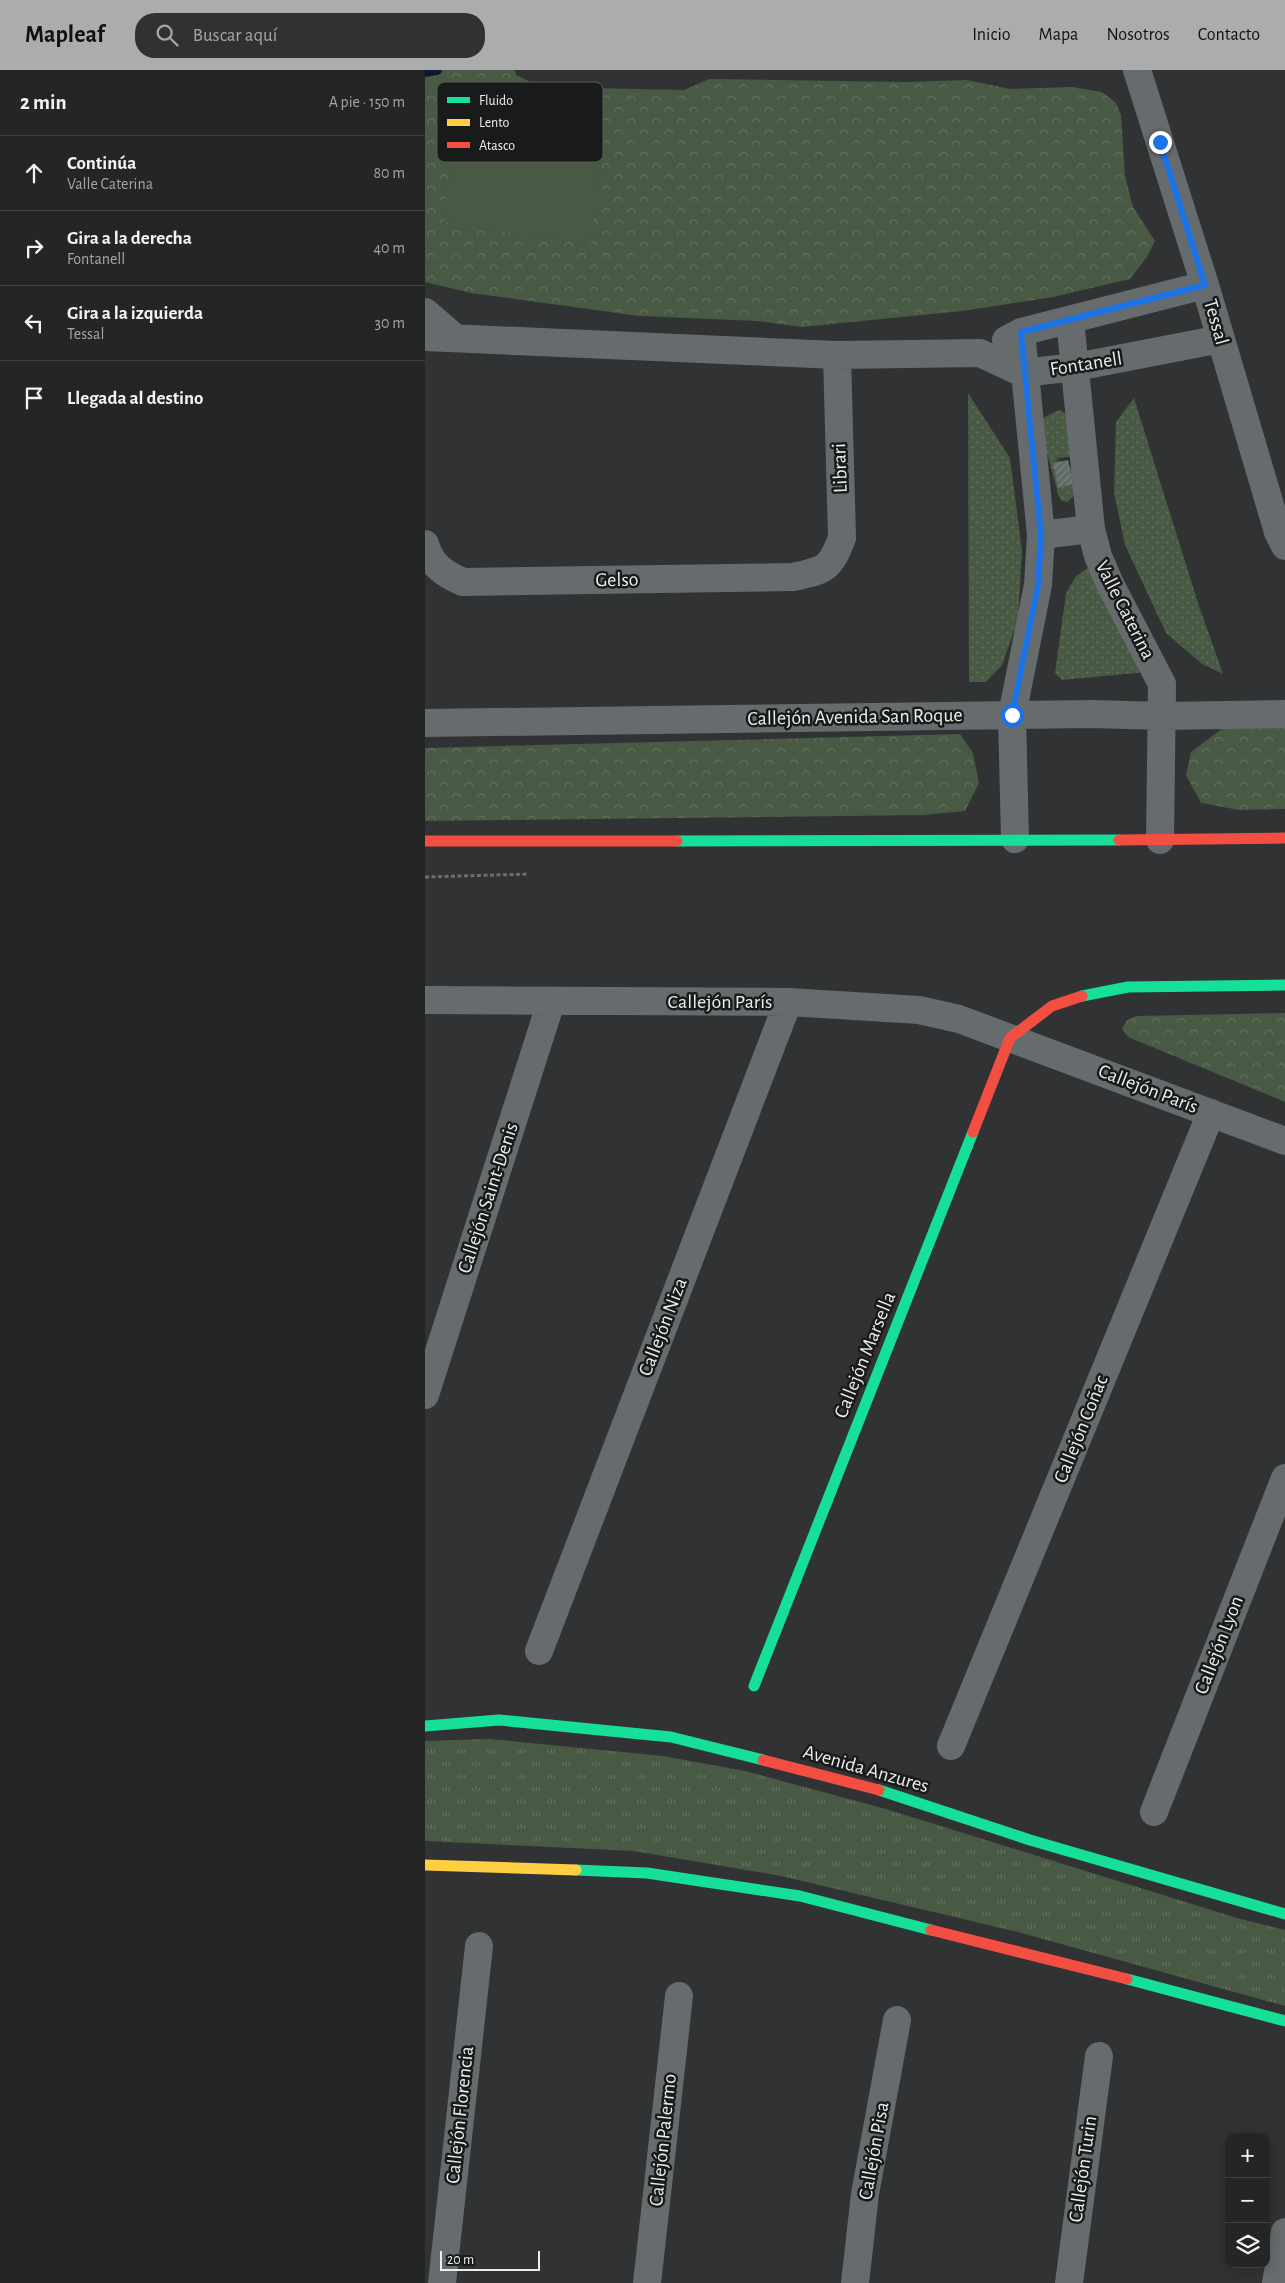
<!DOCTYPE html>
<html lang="es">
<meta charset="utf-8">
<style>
:root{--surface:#242626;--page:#303232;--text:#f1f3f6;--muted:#a3a5a7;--line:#414343;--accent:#aaacad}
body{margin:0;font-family:"Alegreya Sans",sans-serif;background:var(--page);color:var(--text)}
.controls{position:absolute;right:15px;bottom:15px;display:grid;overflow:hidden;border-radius:10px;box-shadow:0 2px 12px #0003}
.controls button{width:45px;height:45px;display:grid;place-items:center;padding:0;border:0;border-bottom:1px solid var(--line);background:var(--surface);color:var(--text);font:25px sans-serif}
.scale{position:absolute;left:15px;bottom:12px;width:100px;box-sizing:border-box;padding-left:5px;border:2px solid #eceeee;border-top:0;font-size:14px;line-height:18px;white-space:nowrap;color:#eceeee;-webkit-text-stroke:4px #191b1b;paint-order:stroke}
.stop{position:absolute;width:15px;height:15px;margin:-11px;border:4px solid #1a73e8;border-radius:50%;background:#fff}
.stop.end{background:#1a73e8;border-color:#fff;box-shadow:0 1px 5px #0008}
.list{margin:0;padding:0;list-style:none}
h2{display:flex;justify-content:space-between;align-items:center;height:65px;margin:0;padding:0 20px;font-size:21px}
h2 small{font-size:16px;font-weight:400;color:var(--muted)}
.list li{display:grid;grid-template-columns:32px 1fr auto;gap:15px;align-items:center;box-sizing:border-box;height:75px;padding:0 20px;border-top:1px solid var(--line)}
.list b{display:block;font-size:19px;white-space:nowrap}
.list p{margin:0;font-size:16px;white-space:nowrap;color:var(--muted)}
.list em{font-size:16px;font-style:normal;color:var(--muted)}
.icon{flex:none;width:28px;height:28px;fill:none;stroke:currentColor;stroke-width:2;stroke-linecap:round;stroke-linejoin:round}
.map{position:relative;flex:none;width:860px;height:2213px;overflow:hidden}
header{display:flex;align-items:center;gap:30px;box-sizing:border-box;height:70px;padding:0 25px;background:var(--accent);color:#111}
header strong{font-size:24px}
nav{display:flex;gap:28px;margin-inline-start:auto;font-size:18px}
.search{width:350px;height:45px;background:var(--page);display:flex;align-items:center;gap:12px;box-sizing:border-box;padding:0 18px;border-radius:20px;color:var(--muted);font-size:19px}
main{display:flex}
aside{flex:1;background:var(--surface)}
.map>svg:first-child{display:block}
.grass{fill:url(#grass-tufts)}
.park{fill:url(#park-crowns)}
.garden{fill:url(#garden-dots)}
.pitch{fill:#485a43}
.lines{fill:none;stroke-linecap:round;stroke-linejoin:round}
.stream{stroke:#0d192f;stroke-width:10}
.building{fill:url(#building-hatch);filter:url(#shadow)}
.path{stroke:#6b6e70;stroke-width:3;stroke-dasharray:4 2.5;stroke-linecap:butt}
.street{stroke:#666b6e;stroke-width:28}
.fast{stroke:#16e098;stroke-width:11}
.slow{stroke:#ffcf43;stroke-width:11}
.jam{stroke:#f24e42;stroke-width:11}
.route{stroke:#1a73e8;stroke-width:6}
.labels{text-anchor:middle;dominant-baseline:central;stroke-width:5;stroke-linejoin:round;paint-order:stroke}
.street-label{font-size:20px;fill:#eceeee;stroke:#191b1b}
.key{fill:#191b1b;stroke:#585a5a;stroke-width:1}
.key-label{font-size:14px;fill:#eceeee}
</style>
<header>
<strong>Mapleaf</strong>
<div class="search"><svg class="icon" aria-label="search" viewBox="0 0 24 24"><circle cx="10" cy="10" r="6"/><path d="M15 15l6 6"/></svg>Buscar aquí</div>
<nav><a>Inicio</a><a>Mapa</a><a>Nosotros</a><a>Contacto</a></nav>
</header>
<main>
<aside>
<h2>2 min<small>A pie · 150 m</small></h2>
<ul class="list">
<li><svg class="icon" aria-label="ahead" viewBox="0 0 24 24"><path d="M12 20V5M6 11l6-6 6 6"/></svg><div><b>Continúa</b><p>Valle Caterina</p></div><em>80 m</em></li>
<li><svg class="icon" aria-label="right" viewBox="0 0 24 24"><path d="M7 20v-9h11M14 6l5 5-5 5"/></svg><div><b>Gira a la derecha</b><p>Fontanell</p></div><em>40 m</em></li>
<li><svg class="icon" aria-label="left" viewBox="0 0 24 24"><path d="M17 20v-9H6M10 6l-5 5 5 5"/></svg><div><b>Gira a la izquierda</b><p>Tessal</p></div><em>30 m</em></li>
<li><svg class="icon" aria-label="arrive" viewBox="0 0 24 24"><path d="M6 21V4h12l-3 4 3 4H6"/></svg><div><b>Llegada al destino</b></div></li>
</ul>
</aside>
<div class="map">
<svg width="860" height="2213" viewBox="0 0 860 2213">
<defs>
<pattern id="grass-tufts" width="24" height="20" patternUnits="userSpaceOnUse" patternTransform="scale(1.25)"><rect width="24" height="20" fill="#485a43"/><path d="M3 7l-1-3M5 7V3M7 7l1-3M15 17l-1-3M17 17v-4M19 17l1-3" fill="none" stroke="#63725e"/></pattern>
<pattern id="park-crowns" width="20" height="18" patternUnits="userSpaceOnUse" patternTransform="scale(1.25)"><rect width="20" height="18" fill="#485a43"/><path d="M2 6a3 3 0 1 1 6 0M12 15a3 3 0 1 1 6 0" fill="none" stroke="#63725e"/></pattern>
<pattern id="garden-dots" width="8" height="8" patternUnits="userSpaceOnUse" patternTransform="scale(1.25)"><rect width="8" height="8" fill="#485a43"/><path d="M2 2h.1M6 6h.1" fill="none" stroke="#63725e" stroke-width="1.8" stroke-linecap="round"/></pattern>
<pattern id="building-hatch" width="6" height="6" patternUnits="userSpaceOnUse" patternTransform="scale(1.25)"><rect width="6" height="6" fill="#626b68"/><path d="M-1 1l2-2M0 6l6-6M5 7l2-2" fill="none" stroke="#79807e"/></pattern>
<filter id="shadow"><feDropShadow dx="4.5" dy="-4.5" stdDeviation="2.5" flood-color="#0009"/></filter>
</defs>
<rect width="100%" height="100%" fill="#303233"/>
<!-- grass -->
<path class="grass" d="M65 1669 238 1686 320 1701 461 1739 812 1848 860 1860V1936L593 1862 356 1806 209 1781 0 1771V1671Z"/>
<!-- park -->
<path class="park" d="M0 0H90L91 5 116 17 259 20 284 9 479 12 542 10 585 19 647 17 677 22 691 33 696 45 700 106 708 137 730 171 722 187 705 209 628 227 537 241 377 257 333 251 214 246 46 223 0 212Z
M860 657V739L814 740 776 733 761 705 766 682 798 658Z
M535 664 548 683 554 713 540 741 499 745 0 751V678Z
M860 943V1032L703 967 697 959 701 951 711 946Z"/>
<!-- garden -->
<path class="garden" d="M543 323 585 388 597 481 593 550 577 595 561 612H544Z
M709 328 773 533 798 604 777 594 741 563 700 475 689 423 691 352Z
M634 340 648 347 649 425 643 432 637 431 634 427 614 354 620 347Z
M664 497 721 602 637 610 630 603 641 523 651 506Z"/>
<!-- pitch -->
<path class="pitch" d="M29 64 177 84 166 175 19 152Z"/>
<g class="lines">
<!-- stream -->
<path class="stream" d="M0 2 12 0"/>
</g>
<!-- building -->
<path class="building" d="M643 390 649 414 633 418 628 393Z"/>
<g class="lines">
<!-- path -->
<path class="path" d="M0 807 104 804"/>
<!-- street -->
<path class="street" d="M712 0 780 215 853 462 860 476
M0 242 28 266
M645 250 666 459 673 486 685 514 737 614 735 770
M0 267 412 285 555 283 598 303 651 297 796 269
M581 270 596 262 780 215
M616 465 666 459
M0 474C6 495 19 504 38 512L368 507C401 500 405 499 417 468L412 285
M0 653 667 644 738 646 860 644
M590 769 587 645 613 515 616 465 596 262
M0 930 363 932 494 940 534 949 860 1071
M0 1325 126 932
M114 1581 363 932
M526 1676 786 1043
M729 1742 860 1408
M17 2213 54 1876
M222 2213 254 1926
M430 2213 440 2124 472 1950
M644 2213 674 1986
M851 2213 860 2162"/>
<!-- fast -->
<path class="fast" d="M252 771 694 770
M657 926 703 917 860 915
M329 1616 548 1062
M0 1656 74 1650 246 1667 338 1690
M454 1720 605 1770 860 1844
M151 1800 222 1803 375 1826 506 1860
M702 1909 860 1951"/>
<!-- slow -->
<path class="slow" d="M0 1795 151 1800"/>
<!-- jam -->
<path class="jam" d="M694 770 860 768
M0 771H252
M548 1062 585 968 627 936 657 926
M338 1690 454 1720
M506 1860 702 1909"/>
</g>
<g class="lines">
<!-- route -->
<path class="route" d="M587 645 613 515 616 465 596 262 780 215 735 72"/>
</g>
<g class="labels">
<!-- street labels -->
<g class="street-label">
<text transform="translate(791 252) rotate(74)">Tessal</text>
<text transform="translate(661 294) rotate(-9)">Fontanell</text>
<text transform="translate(415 398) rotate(-92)">Librari</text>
<text transform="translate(192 510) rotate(-1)">Gelso</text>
<text transform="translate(700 540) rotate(63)">Valle Caterina</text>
<text transform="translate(430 647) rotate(-1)">Callejón Avenida San Roque</text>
<text x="295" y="932">Callejón París</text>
<text transform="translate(723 1019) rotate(21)">Callejón París</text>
<text transform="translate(63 1128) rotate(-72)">Callejón Saint-Denis</text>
<text transform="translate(238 1257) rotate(-69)">Callejón Niza</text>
<text transform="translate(440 1285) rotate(-68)">Callejón Marsella</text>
<text transform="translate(656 1359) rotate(-68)">Callejón Coñac</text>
<text transform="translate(794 1575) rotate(-69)">Callejón Lyon</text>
<text transform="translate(441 1699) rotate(16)">Avenida Anzures</text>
<text transform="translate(35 2045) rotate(-84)">Callejón Florencia</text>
<text transform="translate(238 2070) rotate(-84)">Callejón Palermo</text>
<text transform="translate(449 2081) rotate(-80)">Callejón Pisa</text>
<text transform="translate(658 2099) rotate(-82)">Callejón Turin</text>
</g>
</g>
<!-- legend -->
<rect x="12" y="12" width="166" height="80" rx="8" class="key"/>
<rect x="22" y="27" width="23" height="6" fill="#16e098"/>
<rect x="22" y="49" width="23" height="7" fill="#ffcf43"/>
<rect x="22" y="72" width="23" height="6" fill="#f24e42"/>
<g class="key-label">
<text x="54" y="35">Fluido</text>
<text x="54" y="57">Lento</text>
<text x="54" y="80">Atasco</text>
</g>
</svg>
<div class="controls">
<button>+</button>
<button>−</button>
<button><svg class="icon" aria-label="layers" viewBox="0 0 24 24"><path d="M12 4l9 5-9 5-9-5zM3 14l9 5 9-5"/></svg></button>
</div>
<div class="scale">20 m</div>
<div class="stop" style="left:587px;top:645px"></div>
<div class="stop end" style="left:735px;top:72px"></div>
</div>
</main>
